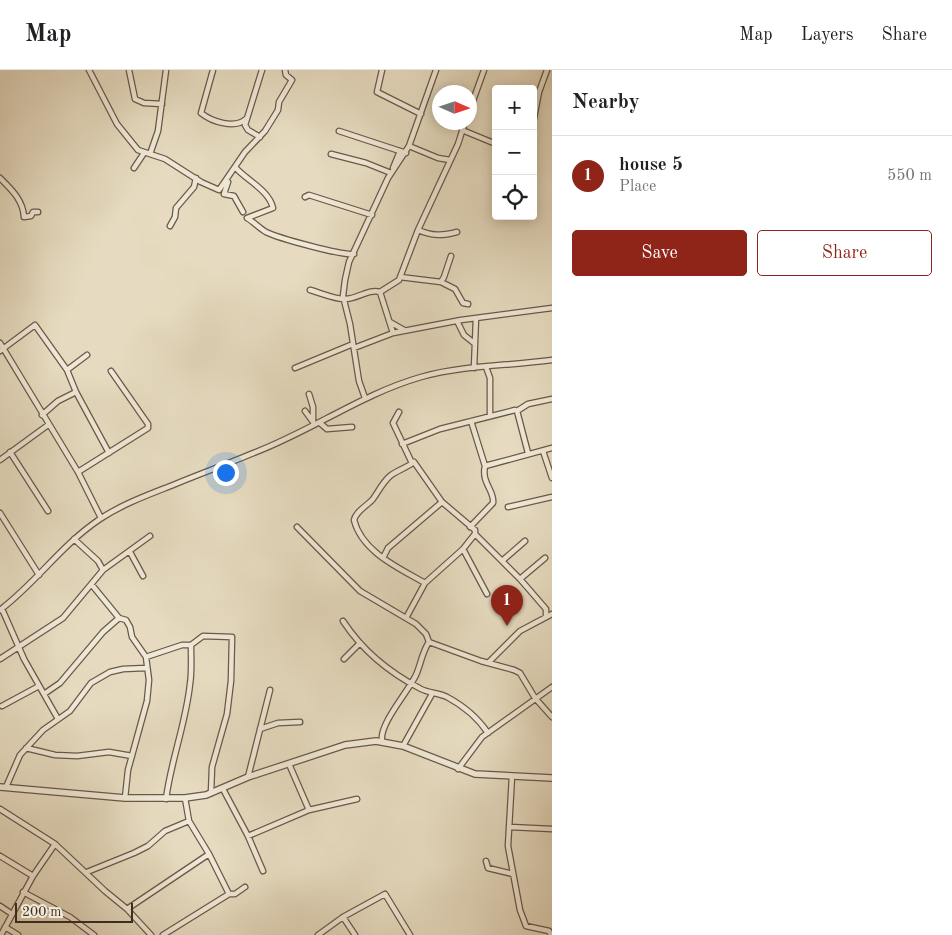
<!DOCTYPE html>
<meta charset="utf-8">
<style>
:root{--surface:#fff;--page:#f6f6f6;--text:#202124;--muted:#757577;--line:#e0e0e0;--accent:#8f2418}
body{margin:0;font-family:"Old Standard TT",serif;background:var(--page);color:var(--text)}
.controls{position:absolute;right:15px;top:15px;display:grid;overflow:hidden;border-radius:5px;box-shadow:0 2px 12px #0003}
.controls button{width:45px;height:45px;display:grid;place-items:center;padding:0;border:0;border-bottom:1px solid var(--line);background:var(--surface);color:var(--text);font:25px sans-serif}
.compass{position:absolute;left:432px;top:15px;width:45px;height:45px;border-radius:50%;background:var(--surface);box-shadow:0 2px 12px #0003;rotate:93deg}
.scale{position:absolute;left:15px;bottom:12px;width:118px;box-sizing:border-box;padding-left:5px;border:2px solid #402d21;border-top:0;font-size:14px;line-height:18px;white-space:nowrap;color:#402d21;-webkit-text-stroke:4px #efe8d6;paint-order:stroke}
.you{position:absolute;left:225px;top:402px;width:18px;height:18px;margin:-12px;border:4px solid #fff;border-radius:50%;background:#1a73e8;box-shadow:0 0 0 8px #1a73e833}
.badge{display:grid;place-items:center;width:32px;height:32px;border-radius:50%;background:var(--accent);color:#fff;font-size:16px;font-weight:700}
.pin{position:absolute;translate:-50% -41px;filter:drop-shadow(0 1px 2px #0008)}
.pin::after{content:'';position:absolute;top:26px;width:18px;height:15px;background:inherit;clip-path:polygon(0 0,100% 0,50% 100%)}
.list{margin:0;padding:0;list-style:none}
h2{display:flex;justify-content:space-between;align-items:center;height:65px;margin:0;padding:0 20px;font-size:21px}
h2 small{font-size:16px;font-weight:400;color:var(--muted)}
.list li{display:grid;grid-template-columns:32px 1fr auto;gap:15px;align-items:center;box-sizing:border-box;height:80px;padding:0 20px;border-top:1px solid var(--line)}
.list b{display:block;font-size:19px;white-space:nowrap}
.list p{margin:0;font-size:16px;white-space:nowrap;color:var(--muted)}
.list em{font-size:16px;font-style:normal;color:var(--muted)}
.actions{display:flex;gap:10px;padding:15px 20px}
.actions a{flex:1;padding:11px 0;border:1px solid var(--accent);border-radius:5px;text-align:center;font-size:18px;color:var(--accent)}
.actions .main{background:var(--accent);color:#fff}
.icon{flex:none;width:28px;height:28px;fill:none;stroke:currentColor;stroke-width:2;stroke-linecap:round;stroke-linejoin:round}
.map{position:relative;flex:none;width:552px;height:865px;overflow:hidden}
header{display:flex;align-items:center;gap:30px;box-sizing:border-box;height:70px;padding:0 25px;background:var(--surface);border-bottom:1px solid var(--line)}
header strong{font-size:24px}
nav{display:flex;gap:28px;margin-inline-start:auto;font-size:18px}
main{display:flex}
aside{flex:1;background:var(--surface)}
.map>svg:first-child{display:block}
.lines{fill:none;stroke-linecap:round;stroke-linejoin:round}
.minor-casing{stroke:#6a5849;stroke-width:7}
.tertiary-casing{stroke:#6a5849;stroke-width:8}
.minor{stroke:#efe8d6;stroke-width:4.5}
.tertiary{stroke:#efe8d6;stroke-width:5.5}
</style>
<header>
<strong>Map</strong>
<nav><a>Map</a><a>Layers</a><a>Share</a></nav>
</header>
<main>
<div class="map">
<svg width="552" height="865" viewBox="0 0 552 865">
<rect width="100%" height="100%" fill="#e6dbc0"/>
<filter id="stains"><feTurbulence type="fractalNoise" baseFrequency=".004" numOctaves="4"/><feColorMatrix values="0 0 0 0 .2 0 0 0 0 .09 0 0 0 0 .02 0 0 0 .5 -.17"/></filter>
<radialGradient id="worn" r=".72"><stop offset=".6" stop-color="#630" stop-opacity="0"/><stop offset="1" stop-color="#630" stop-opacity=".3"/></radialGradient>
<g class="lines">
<defs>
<path id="minor" d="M89 0 117 54 138 80 165 89 201 112 219 120 245 82 265 61 278 40 279 32 292 10 286 5 285 0
M129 0 135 29 144 33 162 34
M213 0 201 43C212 52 235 59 246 49
M382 0 377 22 421 44
M470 39 484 0
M533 53 539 22 547 0
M462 60 496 74
M339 61 406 83
M260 67 248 60 245 55 262 0
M409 76 438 88 450 90
M150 84 158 61 166 0
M331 84 366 93 391 103
M235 97C246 110 269 120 273 138L247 148C254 152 259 158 266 162 278 168 343 186 354 184
M134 98 144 83
M393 98 400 81
M0 108C11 119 23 130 24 147L31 146 33 142H38
M228 112 224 124 234 126 243 142
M305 127 309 125 372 145
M170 156 175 147 176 138 194 117 196 108
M418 160 458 74 465 52
M400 207 441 212 444 207 451 186
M441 212 455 219 463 233 468 234
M310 220C321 223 334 229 345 229 357 229 370 218 380 222
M380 222 399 210 418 160C432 166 442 166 457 162
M457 251 464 265 474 273
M390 252 404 260
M393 263 461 250 552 238
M0 273 78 402 101 448
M354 278 393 263 380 222
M0 281 35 255 67 300 76 322 109 383
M486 297 490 308V345
M295 298 353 274
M474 298 476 248
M67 300 87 285
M309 324 313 337V351
M365 328 359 311 350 254 343 226 345 210 349 192 388 108 409 76 436 0
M305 341 313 352
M517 341 528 334 552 329
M399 342 393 353 411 391 414 392 442 432 475 460V464L463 479 425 513 406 548
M42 345 58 331 76 322
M471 351 485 396
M320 353 327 359 352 357
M402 374 440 359 515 340 517 341 528 383
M543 381 552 408
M10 382 48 441
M0 390 48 355
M414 392C406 398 396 401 390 406 382 413 379 421 373 429 367 436 356 441 354 450 362 482 399 498 425 513
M78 402 148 358V354L111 301
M508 437 552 427
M0 443 39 505
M297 457 360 521 416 554 426 564 429 572C422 582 421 594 416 605 408 622 379 654 382 671
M470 457 493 433C495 421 481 413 485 396L552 378
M475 464 520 509 546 539V546
M74 469 98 491 103 500
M463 479 487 524
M130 482 143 506
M383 488 388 478 442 432
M502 491 525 471
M520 509 545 488
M92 515 119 548 126 550 130 557 132 567 146 587 149 610 147 631 128 700 125 728
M2 539 24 589 58 649
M0 540C37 512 60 476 100 449 121 435 145 426 168 417 197 405 227 394 256 382 313 360 362 324 421 307 463 295 509 296 552 290
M343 551C362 580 390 603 421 619 429 623 439 623 447 627 462 635 478 648 488 663
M429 572 481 591 514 600 520 603 535 628 552 647
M146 587 182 575H191L203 566 232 567 231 611 227 644 212 697 211 723
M0 589 63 548 103 500 150 466
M344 589 360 573
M489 592 520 561 552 544
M44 624 60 613 103 562 119 548
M2 636 39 616
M260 659 278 653 300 652
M403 676 432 624
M26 678 55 685 77 686 109 682 132 686
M289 694 309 740
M458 699 482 667 552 617
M512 706 508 776 520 840 526 856 549 861 551 865
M248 707 270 620
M6 717 20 685 43 660 70 641 91 613 110 602 123 599 146 598
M223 719 248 766 309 740 357 729
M166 729C171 690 186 653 190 614 192 601 191 588 191 575
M0 739 55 774 105 821 127 839 151 865
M510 757 552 759
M248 766 263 801
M0 786 33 806
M486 791 488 798 513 804
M87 802 134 783 148 776 165 761 189 751
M23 822 70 847 94 865
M229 824H235L245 817
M0 836 12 844
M127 839 209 784 189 751 185 728
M343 847 355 865
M5 857 18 865
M1 865 33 806 55 774
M163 865 229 824 209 784
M318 865 343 847 385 824 410 865"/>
<path id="tertiary" d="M0 717 125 728H185L206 725 248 707 345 675 376 671 403 676 475 704 552 708"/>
</defs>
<!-- minor casing -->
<use href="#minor" class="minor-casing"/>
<!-- tertiary casing -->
<use href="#tertiary" class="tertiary-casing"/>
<!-- minor -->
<use href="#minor" class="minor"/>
<!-- tertiary -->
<use href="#tertiary" class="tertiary"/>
</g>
<rect width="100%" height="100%" filter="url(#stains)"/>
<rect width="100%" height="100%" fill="url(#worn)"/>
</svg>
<div class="controls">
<button>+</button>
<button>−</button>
<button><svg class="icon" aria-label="locate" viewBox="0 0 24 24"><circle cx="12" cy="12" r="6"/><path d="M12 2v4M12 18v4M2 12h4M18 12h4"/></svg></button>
</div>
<svg class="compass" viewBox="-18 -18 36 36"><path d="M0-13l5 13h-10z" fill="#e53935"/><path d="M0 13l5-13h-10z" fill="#757577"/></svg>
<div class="scale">200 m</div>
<div class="you"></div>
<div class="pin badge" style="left:507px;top:556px">1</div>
</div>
<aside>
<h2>Nearby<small></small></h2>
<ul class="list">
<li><span class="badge">1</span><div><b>house 5</b><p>Place</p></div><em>550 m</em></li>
</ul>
<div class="actions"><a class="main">Save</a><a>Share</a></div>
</aside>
</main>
